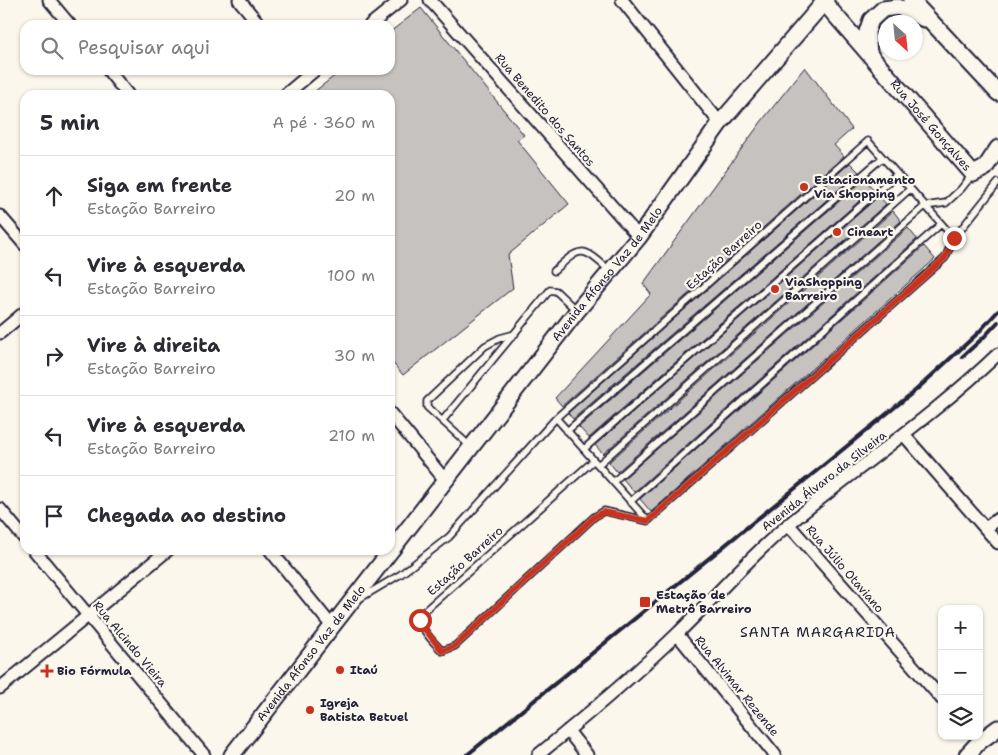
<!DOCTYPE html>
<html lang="pt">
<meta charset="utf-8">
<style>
:root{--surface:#fff;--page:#f7f7f7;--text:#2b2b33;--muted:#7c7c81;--line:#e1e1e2}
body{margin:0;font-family:"Shantell Sans",sans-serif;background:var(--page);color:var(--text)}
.controls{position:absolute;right:15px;bottom:15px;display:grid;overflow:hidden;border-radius:10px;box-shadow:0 1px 4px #0004}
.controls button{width:45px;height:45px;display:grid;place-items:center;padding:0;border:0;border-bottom:1px solid var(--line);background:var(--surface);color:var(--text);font:25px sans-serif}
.compass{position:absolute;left:878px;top:15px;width:45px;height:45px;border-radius:50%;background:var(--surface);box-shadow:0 1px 4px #0004;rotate:153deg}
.stop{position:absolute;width:15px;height:15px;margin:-11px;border:4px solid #c8321e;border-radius:50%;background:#fff}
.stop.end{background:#c8321e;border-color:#fff;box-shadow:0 1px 5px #0008}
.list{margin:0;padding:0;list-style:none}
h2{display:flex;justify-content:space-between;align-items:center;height:65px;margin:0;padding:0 20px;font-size:21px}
h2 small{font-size:16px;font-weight:400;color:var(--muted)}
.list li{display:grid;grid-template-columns:32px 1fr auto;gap:15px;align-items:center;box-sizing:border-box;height:80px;padding:0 20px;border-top:1px solid var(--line)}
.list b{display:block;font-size:19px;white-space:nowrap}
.list p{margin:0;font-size:16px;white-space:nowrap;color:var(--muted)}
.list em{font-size:16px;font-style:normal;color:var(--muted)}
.icon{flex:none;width:28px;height:28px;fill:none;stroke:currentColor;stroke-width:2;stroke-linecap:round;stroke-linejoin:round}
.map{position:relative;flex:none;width:998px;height:755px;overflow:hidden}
.search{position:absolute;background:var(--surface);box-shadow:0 1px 4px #0004;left:20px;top:20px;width:375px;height:55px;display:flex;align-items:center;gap:12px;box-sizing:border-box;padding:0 18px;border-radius:15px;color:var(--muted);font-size:19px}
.panel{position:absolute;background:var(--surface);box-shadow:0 1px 4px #0004;left:20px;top:90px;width:375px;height:465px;border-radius:15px}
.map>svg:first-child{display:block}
.building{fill:#c6c2c0;stroke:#22223b}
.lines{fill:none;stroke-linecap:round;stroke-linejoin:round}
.lane-casing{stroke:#22223b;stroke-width:9}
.street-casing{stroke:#22223b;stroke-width:15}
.secondary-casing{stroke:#22223b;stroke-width:19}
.lane{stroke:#fbf7ec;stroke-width:5.5}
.street{stroke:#fbf7ec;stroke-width:11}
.secondary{stroke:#fbf7ec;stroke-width:15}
.rail{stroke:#22223b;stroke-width:4}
.route{stroke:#c8321e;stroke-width:6}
.poi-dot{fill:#c8321e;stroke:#fbf7ec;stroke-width:2}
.labels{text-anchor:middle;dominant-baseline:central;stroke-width:4.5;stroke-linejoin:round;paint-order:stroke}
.street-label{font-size:12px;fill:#22223b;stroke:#fbf7ec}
.poi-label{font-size:12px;font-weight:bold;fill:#22223b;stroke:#fbf7ec;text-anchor:start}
.neighbourhood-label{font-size:14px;letter-spacing:1px;fill:#22223b;stroke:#fbf7ec}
</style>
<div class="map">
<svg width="998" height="755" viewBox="0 0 998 755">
<rect width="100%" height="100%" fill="#fbf7ec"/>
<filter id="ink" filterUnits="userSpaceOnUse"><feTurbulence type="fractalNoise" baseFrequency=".02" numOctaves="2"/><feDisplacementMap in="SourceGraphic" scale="10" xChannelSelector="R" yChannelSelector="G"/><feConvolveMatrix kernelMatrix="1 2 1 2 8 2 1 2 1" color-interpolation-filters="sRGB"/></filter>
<g filter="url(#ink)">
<!-- building -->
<path class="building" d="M421 8 524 135 517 140 569 204 508 255 513 288 403 375 390 360V95H310L342 70H390V32Z
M805 67 852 129 834 145 844 156 562 406 555 398 651 294 643 284 761 122Z
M850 163 859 172 573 419 568 413Z
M865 179 873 189 589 438 579 427Z
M879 196 886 204 603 454 595 445Z
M893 211 901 221 617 472 609 462Z
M908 228 917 239 634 492 623 479Z
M924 246 935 259 651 512 640 499Z"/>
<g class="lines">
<defs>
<path id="lane" d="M554 271C581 246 582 246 609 270
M556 418 648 521
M443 420 550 290 556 291 576 310
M567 431 882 158
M471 447 427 407V401L485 346 500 338 515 334
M584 449 897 174
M593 461 421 614C418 628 433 641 442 651L455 646 594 517 604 511 648 521
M598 465 910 189
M613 482 925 206 946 203 961 189 973 174
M630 502 941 224
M648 521 945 258 954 238 998 183
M359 599 401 574 449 537 556 418 868 141 954 238"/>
<path id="street" d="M49 0 70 25
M239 0 260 25
M430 0 639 237
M622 0 720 123
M370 25 401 0
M108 70 128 95
M285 95 315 70
M0 216 25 245
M0 333 25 312
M390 413 445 480
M904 435 998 543
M0 509 25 539
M788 524 942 699
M986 528 998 519
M34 550 204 755
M270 550 331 625
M677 634 775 755
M0 688 168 550
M568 731 587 755
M538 755C586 716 634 676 678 633 715 597 749 557 789 524 858 467 933 416 998 354"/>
<g id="secondary">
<path id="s1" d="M822 0 973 174 985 168 998 148"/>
<path d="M911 0 998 93"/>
<path d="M869 53 867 32 871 20 883 9 898 7 924 19"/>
<path id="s2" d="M232 755 577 311 639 237 720 123 826 0"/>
<path d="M967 755 979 742 998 728"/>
</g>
</defs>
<!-- lane casing -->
<use href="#lane" class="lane-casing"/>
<!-- street casing -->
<use href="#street" class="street-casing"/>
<!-- secondary casing -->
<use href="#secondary" class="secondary-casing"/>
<!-- lane -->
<use href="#lane" class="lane"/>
<!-- street -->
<use href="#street" class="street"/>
<!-- secondary -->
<use href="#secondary" class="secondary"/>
<!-- rail -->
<path class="rail" d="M962 357 984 337 998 322
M467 755 916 390 978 333 998 311"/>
</g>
</g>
<g class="lines" filter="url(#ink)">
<!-- route -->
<path class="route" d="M420 620 422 626 442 651 455 646 594 517 604 512 648 521 945 258 954 238"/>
</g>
<!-- markers -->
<g class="poi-dot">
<circle cx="804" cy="187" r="5"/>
<circle cx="837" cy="232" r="5"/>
<circle cx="775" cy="289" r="5"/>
<rect x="639" y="596" width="12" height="12" rx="2.5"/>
<circle cx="340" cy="670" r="5"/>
<path d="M44.5 663.5h5v5h5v5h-5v5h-5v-5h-5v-5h5z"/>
<circle cx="310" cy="710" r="5"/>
</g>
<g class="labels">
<!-- street labels -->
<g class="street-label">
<text transform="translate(545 110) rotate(49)">Rua Benedito dos Santos</text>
<text stroke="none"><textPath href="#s1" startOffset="166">Rua José Gonçalves</textPath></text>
<text transform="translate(724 255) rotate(-42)">Estação Barreiro</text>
<text stroke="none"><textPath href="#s2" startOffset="610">Avenida Afonso Vaz de Melo</textPath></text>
<text transform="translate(824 481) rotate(-38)">Avenida Álvaro da Silveira</text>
<text transform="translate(465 561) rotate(-42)">Estação Barreiro</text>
<text transform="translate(845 569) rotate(49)">Rua Júlio Otaviano</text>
<text transform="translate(130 644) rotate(50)">Rua Alcindo Vieira</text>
<text stroke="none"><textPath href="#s2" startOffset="129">Avenida Afonso Vaz de Melo</textPath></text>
<text transform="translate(737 686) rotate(51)">Rua Alvimar Rezende</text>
</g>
<!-- poi labels -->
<g class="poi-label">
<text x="814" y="180">Estacionamento<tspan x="814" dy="14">Via Shopping</tspan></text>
<text x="847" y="232">Cineart</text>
<text x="785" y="282">ViaShopping<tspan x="785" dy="14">Barreiro</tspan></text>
<text x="656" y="595">Estação de<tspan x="656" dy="14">Metrô Barreiro</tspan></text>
<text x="350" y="670">Itaú</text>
<text x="57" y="671">Bio Fórmula</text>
<text x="320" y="703">Igreja<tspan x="320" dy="14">Batista Betuel</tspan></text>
</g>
<!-- neighbourhood labels -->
<g class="neighbourhood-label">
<text x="818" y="632">SANTA MARGARIDA</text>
</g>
</g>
</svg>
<div class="controls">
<button>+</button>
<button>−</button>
<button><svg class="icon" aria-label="layers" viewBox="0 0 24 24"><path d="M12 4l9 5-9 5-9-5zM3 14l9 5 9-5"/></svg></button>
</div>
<svg class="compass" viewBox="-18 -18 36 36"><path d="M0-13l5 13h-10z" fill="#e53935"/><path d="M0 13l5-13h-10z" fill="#7c7c81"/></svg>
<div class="stop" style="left:420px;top:620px"></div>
<div class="stop end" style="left:954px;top:238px"></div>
<div class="search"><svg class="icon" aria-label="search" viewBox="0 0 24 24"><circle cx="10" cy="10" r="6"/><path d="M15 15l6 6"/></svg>Pesquisar aqui</div>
<section class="panel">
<h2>5 min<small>A pé · 360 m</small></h2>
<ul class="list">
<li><svg class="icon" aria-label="ahead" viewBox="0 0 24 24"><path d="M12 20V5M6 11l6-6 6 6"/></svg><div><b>Siga em frente</b><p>Estação Barreiro</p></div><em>20 m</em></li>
<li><svg class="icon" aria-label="left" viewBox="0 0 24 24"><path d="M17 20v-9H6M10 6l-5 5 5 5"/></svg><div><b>Vire à esquerda</b><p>Estação Barreiro</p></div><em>100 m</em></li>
<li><svg class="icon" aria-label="right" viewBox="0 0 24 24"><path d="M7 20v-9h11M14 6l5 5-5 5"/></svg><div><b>Vire à direita</b><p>Estação Barreiro</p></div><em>30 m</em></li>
<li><svg class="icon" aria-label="left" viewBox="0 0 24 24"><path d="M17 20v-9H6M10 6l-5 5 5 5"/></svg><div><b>Vire à esquerda</b><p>Estação Barreiro</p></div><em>210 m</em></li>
<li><svg class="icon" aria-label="arrive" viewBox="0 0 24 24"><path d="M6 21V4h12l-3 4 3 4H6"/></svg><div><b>Chegada ao destino</b></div></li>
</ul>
</section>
</div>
